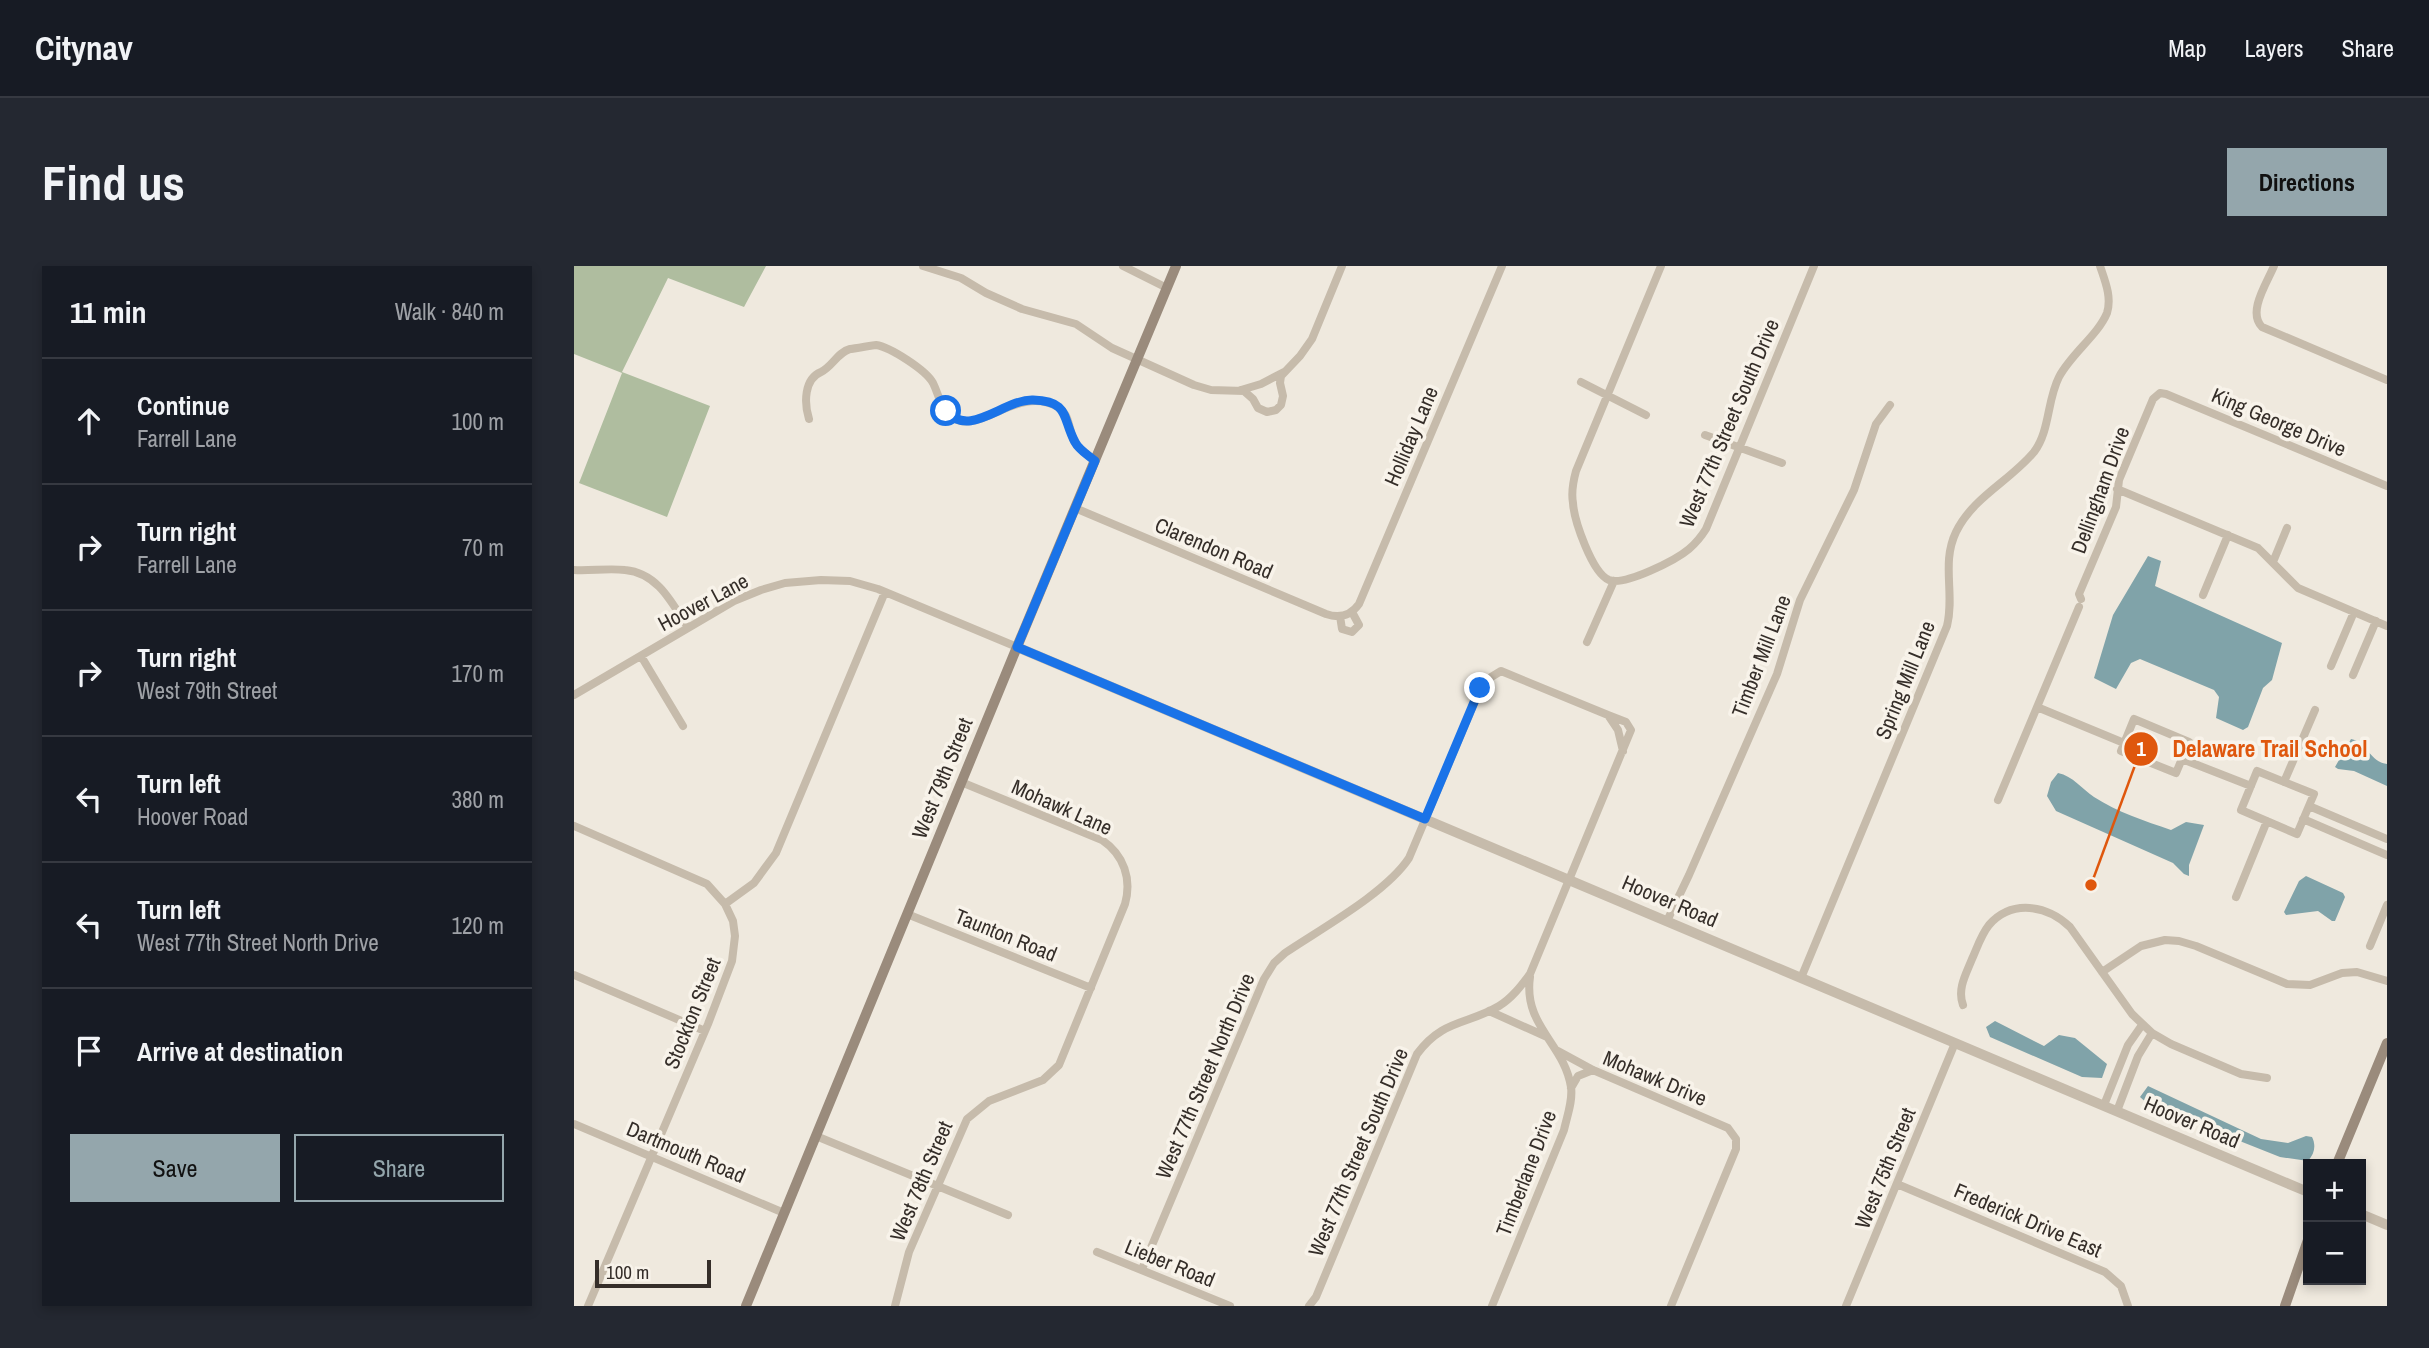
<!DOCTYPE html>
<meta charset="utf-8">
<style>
:root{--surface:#171b24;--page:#242831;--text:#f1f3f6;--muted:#9ea1a6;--line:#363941;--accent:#94a6ac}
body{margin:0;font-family:"Archivo Narrow",sans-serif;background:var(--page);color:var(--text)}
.controls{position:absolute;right:21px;bottom:21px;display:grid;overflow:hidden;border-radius:0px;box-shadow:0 4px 10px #0003}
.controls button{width:63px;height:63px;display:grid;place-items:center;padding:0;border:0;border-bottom:2px solid var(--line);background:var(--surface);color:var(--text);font:35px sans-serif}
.scale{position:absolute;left:21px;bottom:18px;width:116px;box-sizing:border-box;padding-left:7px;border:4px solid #352e29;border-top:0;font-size:19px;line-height:24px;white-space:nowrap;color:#352e29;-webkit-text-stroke:5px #f8f3ea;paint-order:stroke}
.stop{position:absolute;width:21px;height:21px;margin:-16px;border:5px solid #1a73e8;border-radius:50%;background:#fff}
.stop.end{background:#1a73e8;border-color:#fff;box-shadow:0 2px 7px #0008}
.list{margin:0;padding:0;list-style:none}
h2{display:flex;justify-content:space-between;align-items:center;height:91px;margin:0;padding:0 28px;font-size:30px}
h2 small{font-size:23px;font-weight:400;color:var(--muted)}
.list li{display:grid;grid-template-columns:46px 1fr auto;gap:21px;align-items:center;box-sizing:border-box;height:126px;padding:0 28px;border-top:2px solid var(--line)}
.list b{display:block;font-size:26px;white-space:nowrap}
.list p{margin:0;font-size:23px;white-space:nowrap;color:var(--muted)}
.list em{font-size:23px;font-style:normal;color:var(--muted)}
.actions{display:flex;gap:14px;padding:21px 28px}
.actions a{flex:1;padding:16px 0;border:2px solid var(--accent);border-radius:0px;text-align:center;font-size:24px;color:var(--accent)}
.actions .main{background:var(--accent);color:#111}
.icon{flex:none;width:38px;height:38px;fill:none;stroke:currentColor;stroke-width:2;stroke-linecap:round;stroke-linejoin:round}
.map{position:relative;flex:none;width:1813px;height:1040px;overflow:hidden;border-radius:0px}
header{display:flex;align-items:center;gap:42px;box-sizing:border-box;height:98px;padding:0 35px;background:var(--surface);border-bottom:2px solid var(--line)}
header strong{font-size:33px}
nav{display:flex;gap:38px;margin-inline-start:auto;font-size:24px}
.intro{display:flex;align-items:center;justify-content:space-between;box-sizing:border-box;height:168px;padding:0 42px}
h1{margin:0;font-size:49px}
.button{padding:18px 32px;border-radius:0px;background:var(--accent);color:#111;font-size:24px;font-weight:700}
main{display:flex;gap:42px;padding:0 42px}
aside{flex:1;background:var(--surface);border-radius:0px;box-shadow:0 4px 10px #0003}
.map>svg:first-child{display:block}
.green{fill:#afbd9f}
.water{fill:#80a3a9}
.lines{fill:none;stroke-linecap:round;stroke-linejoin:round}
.minor{stroke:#c6bbab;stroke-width:8}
.tertiary{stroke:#c6bbab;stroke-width:10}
.secondary{stroke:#9a8b7c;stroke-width:10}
.route{stroke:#1a73e8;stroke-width:9}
.labels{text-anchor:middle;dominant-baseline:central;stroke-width:7;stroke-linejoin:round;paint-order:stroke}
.street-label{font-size:21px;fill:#352e29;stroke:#f8f3ea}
.leader{fill:none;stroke:#df570d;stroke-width:2.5}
.callout-dot{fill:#df570d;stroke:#f8f3ea;stroke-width:2.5}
.mark-label{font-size:21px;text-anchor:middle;font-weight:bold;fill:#fff}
.callout-label{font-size:23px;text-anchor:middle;font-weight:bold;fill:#df570d;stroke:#f8f3ea;stroke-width:7;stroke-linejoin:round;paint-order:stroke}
</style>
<header>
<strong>Citynav</strong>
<nav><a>Map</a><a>Layers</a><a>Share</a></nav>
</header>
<div class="intro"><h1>Find us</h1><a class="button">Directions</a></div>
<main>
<aside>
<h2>11 min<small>Walk · 840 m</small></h2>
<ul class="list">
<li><svg class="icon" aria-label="ahead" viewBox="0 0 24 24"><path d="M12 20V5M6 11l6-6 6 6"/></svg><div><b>Continue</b><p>Farrell Lane</p></div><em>100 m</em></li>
<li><svg class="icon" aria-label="right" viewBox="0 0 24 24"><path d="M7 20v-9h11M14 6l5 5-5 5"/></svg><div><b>Turn right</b><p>Farrell Lane</p></div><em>70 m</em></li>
<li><svg class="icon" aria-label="right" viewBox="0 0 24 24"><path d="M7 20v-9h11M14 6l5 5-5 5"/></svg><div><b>Turn right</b><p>West 79th Street</p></div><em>170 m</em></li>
<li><svg class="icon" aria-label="left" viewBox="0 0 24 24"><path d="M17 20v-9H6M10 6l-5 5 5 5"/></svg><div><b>Turn left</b><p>Hoover Road</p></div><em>380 m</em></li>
<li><svg class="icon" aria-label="left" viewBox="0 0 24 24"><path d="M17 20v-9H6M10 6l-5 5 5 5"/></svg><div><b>Turn left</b><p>West 77th Street North Drive</p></div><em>120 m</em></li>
<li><svg class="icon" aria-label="arrive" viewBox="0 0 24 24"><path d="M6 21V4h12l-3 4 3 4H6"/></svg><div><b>Arrive at destination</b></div></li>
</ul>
<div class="actions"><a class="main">Save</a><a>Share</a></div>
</aside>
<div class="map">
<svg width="1813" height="1040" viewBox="0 0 1813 1040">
<rect width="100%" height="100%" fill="#efe9de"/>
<!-- green -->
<path class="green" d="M0 0H192L170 41 94 12 48 106 136 140 93 251 5 217 48 107 0 88Z"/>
<!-- water -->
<path class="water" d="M1574 290 1587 295 1581 320 1708 377 1698 414 1689 422 1674 461 1669 464 1642 452 1645 431 1640 424 1566 393 1557 397 1542 423 1520 412 1539 349Z
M1777 473C1793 476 1796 496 1813 498V520L1780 505 1764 503 1761 501Z
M1484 507C1499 510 1508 523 1520 531 1543 546 1571 555 1597 564L1612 556 1630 559 1615 599V610L1610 608 1599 597 1482 545 1473 530 1477 516Z
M1732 610 1769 627 1771 631 1761 655H1758L1744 645 1712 649 1710 646 1725 615Z
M1421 755 1470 780 1485 769 1501 772 1533 798 1528 812 1508 811 1416 771 1412 761Z
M1574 820 1687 873 1714 877 1732 870 1738 871C1742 879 1741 887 1734 895L1706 891 1575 839 1566 831Z"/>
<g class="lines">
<!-- minor -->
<path class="minor" d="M349 0 387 12 412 27 448 43 502 58 538 82 620 119 637 124 670 125 679 133 684 142 693 146 702 144 707 139 709 130 706 117 707 110 726 90 738 73 768 0
M549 0 593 22
M1087 0 1002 205C999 216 997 226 999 237 1000 254 1018 307 1035 314 1051 320 1102 294 1115 283 1122 277 1127 271 1132 263L1240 0
M1700 0C1693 17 1673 46 1688 61L1813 114
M1007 116 1072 149
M667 124 687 118 710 106
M235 153C230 137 230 113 247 106 258 101 264 86 276 83 280 83 299 79 302 79 316 81 352 104 359 117 365 129 367 145 381 153 407 167 444 120 482 140 497 147 494 164 501 177 506 184 514 189 521 195
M1131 169 1208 197
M1543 223 1684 282 1724 322 1813 360
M501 242 752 348C766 353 777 349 785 338L928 0
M1699 296 1713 262
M0 304C17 305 34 302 51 304 84 307 98 337 114 362
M1629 329 1654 269
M1507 333 1505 328 1542 241 1545 214 1579 133 1586 127 1592 128 1813 220
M766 350 768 363 778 366 785 359 778 346
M1013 376 1040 315
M67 390 109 460
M1757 400 1780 346
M1779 409 1802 355
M0 429 160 335 187 324 211 317 247 314 276 315 304 323 443 381
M1463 441 1550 477
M1560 453 1615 476 1602 507 1547 485Z
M1608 493 1677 520
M1683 505 1740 528 1723 568 1667 544Z
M1710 516 1741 444
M1424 534 1505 341
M1735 540 1813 573
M1729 553 1813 589
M0 560 133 618 151 638 159 655 161 670 158 695 134 758 14 1040
M1662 631 1693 555
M151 638 180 617 202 587 311 326
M333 648 517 722
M1093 655 1115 609 1203 408 1226 334 1280 224 1302 158 1316 139
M1796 680 1813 639
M1528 706 1567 680 1591 674 1605 675 1622 680 1713 718 1736 719 1768 707 1783 706 1813 715
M0 709 131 765
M1227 712 1373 360C1381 328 1367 297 1382 266 1399 231 1436 215 1460 186 1476 165 1473 134 1485 111 1497 88 1524 69 1533 47 1538 31 1531 15 1526 0
M1389 739C1383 723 1392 708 1398 693 1403 682 1407 669 1415 659 1438 633 1473 639 1496 661L1558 748 1578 767 1597 778 1667 808 1693 812
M915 745 971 770
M984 785 1019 804 1154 862 1162 873V883L1097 1040
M997 822 1004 810 1019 804
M1530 839 1554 779 1568 759
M1543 845 1564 790 1578 767
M0 858 210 947
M242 870 434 949
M1323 918 1531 1006 1547 1020 1554 1040
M523 986 656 1040
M568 1003 690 713 700 697 711 687C748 662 812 627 835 592L909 416 927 405 1034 449 1044 464 1049 485
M321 1040 335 986 393 853 415 835 469 814 485 799 551 638C558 613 550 589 528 574L387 516
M735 1040 742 1031 843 788C869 753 893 759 925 740 938 732 947 720 956 708L1057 464 1052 456 1034 449
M918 1040 990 864C993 850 999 835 997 821 990 777 949 760 956 711
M1272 1040 1381 777"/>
<!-- tertiary -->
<path class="tertiary" d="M443 381 1734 926
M1787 948 1813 959"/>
<!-- secondary -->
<path class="secondary" d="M1763 898 1813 777
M172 1040 443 381 602 0
M1711 1040 1734 974"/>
</g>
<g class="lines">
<!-- route -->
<path class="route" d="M372 145C396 173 430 133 459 134 496 135 488 152 501 176 505 184 514 189 521 195L443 381 851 553 906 422"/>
</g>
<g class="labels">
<!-- street labels -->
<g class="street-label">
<text transform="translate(1705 156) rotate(23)">King George Drive</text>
<text transform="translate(1155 157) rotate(-67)">West 77th Street South Drive</text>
<text transform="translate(837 170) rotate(-67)">Holliday Lane</text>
<text transform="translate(1526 224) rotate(-70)">Dellingham Drive</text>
<text transform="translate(640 282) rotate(23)">Clarendon Road</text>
<text transform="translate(129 336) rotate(-28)">Hoover Lane</text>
<text transform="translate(1187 390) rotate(-69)">Timber Mill Lane</text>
<text transform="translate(1331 414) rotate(-68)">Spring Mill Lane</text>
<text transform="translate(368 512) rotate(-68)">West 79th Street</text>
<text transform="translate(488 541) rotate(24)">Mohawk Lane</text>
<text transform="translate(1096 635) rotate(23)">Hoover Road</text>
<text transform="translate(432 669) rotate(22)">Taunton Road</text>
<text transform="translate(118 747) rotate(-68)">Stockton Street</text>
<text transform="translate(631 810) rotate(-67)">West 77th Street North Drive</text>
<text transform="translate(1081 812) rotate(23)">Mohawk Drive</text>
<text transform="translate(1618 856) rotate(23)">Hoover Road</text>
<text transform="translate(112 886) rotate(23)">Dartmouth Road</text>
<text transform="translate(784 886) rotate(-67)">West 77th Street South Drive</text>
<text transform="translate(1311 902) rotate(-68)">West 75th Street</text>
<text transform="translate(952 907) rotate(-69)">Timberlane Drive</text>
<text transform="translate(347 915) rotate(-67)">West 78th Street</text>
<text transform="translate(1454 954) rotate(23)">Frederick Drive East</text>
<text transform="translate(596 997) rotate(22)">Lieber Road</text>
</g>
</g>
<!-- callouts -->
<path class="leader" d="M1517 619L1567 483"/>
<g class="callout-dot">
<circle cx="1517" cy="619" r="7"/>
<circle cx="1567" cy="483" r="18"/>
</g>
<g class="mark-label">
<text x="1567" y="490">1</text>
</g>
<g class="callout-label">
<text x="1696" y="491">Delaware Trail School</text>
</g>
</svg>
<div class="controls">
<button>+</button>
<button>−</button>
</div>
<div class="scale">100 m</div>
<div class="stop" style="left:372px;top:145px"></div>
<div class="stop end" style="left:906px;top:422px"></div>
</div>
</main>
